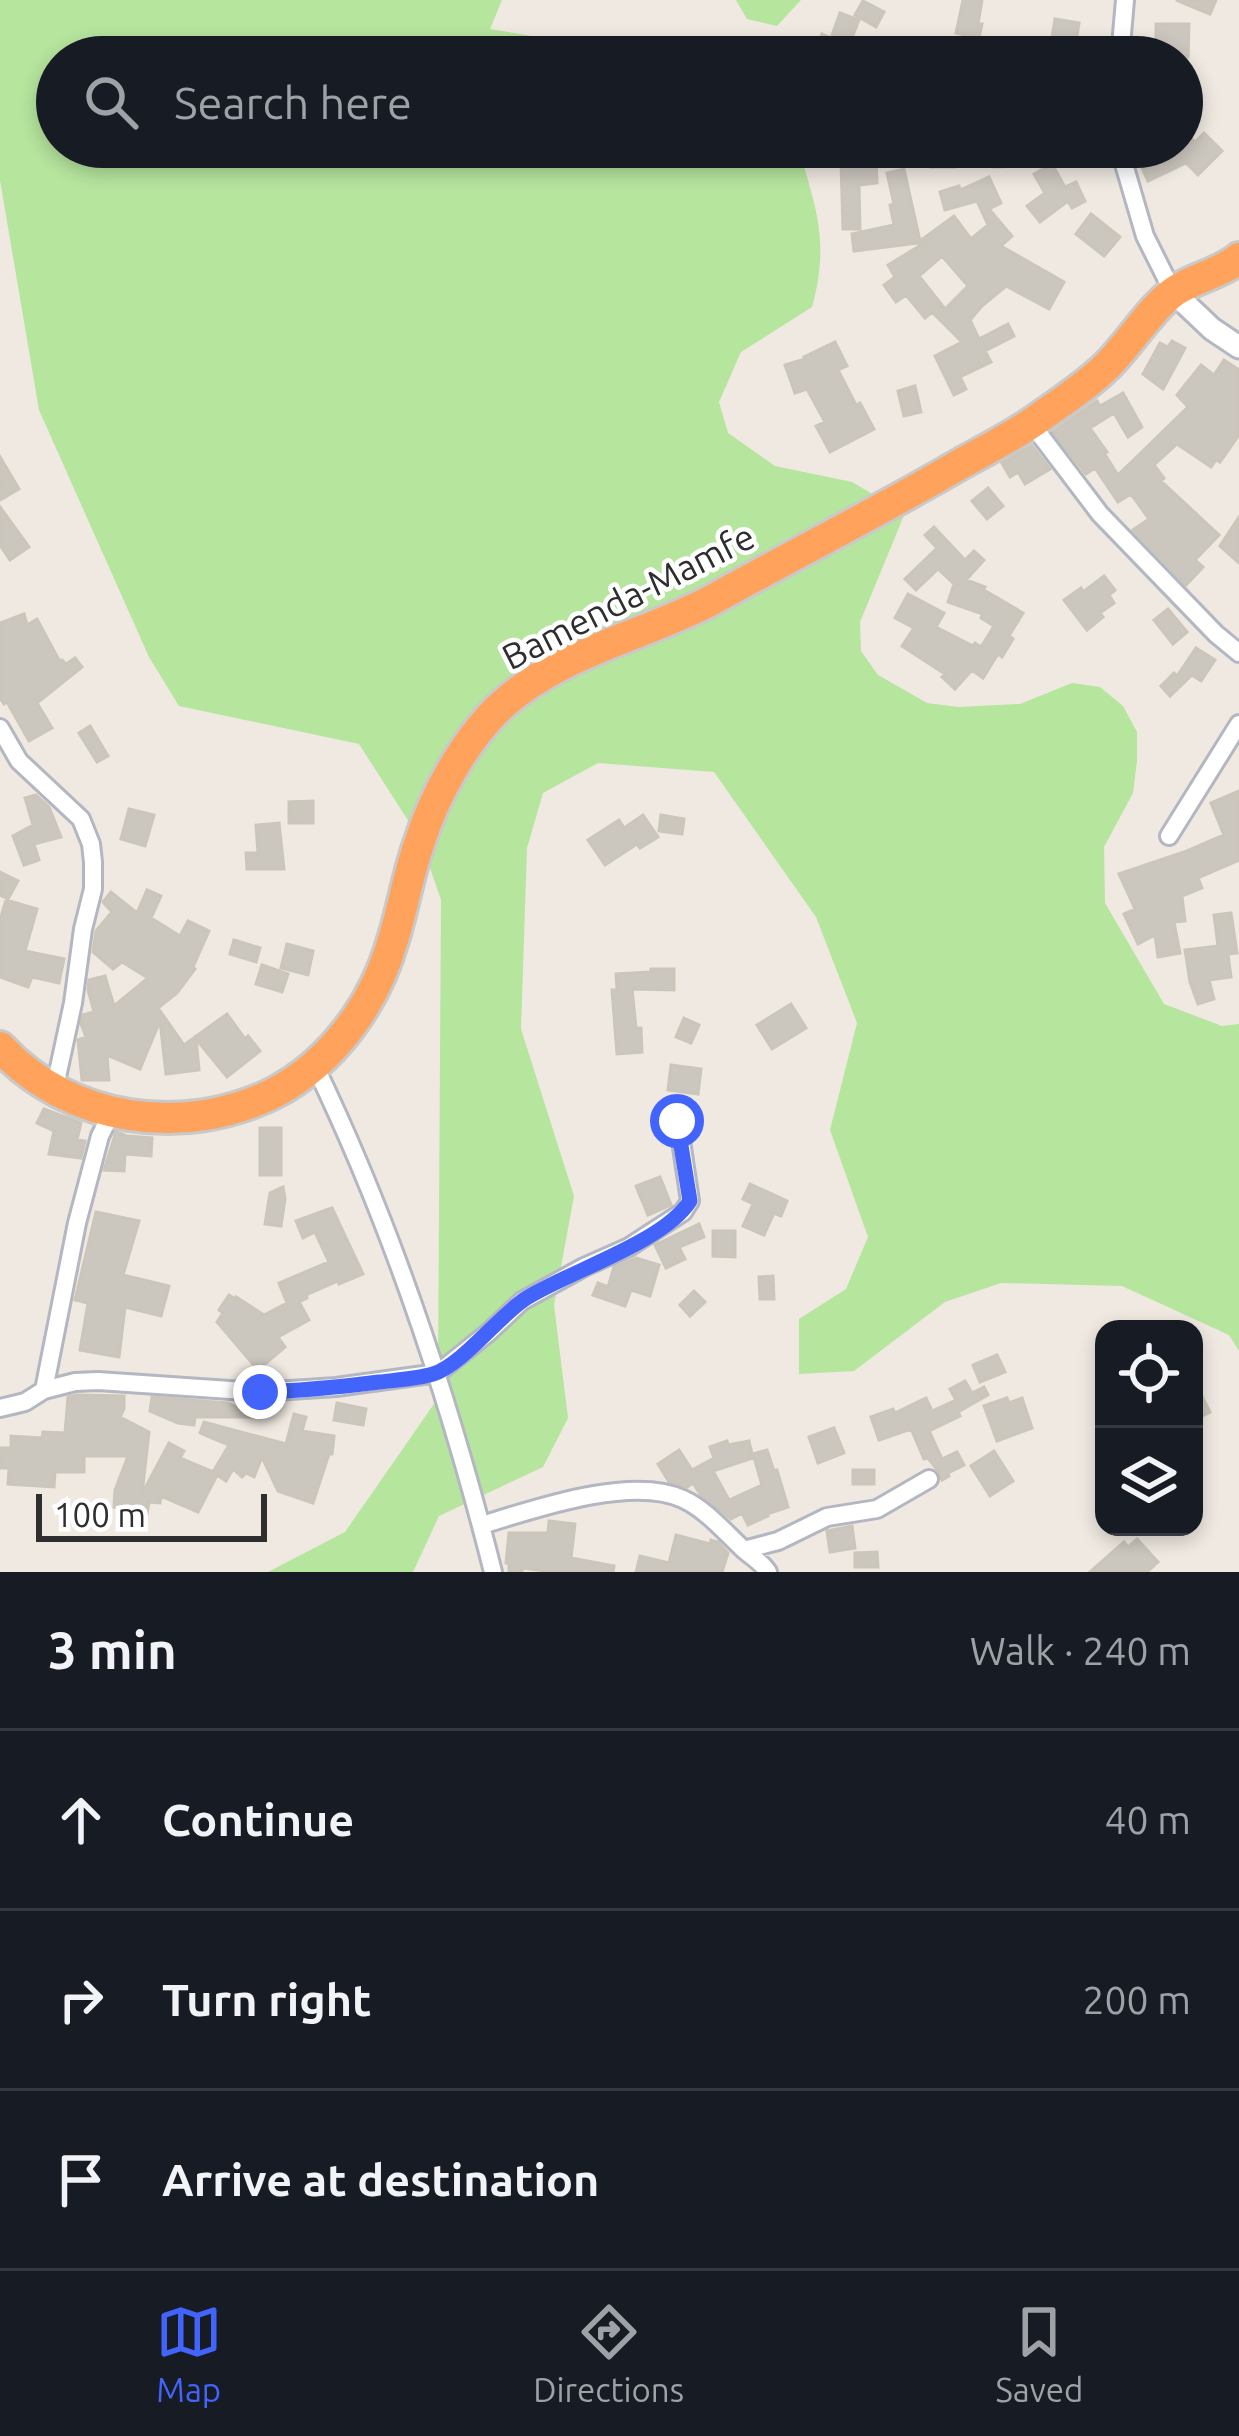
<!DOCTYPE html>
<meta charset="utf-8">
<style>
:root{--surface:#171b24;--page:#242831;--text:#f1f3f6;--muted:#9ea1a6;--line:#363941;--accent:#4264fb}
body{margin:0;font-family:Ubuntu,sans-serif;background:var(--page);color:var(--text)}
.controls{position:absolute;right:36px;bottom:36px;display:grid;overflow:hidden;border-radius:24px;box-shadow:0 6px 18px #0003}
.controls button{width:108px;height:108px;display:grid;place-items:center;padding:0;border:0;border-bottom:3px solid var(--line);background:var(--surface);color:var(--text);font:60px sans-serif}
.scale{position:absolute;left:36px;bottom:30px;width:231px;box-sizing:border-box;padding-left:12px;border:6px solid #2e2e2e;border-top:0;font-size:33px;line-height:42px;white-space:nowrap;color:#2e2e2e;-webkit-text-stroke:9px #fff;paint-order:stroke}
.stop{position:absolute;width:36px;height:36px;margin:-27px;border:9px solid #4264fb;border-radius:50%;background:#fff}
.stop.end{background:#4264fb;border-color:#fff;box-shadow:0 3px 12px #0008}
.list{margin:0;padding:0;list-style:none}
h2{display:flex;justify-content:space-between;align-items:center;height:156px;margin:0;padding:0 48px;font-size:51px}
h2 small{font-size:39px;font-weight:400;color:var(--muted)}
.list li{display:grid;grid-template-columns:78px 1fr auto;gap:36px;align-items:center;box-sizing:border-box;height:180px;padding:0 48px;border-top:3px solid var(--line)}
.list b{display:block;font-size:45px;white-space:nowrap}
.list em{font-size:39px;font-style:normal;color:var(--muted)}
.icon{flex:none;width:66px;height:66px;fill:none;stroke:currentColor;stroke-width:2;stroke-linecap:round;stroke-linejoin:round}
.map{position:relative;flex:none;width:1239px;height:1572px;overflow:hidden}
.search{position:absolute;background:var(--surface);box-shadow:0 6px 18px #0003;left:36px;right:36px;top:36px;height:132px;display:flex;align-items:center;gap:30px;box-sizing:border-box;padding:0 42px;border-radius:66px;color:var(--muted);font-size:45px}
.sheet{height:696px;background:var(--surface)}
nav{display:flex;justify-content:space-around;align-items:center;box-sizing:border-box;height:168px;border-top:3px solid var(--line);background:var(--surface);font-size:33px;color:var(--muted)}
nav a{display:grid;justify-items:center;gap:6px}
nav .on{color:var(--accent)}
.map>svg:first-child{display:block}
.green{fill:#b6e59e}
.building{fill:#cbc7bf;stroke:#cbc5ba;stroke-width:3;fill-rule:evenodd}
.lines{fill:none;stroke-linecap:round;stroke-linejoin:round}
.street-casing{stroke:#b4b7c1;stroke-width:22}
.secondary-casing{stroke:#b4b7c1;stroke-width:27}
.highway-casing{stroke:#c9c9c9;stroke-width:36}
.street{stroke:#fff;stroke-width:16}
.secondary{stroke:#fff;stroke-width:21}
.highway{stroke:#ffa35c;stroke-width:30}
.route{stroke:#4264fb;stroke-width:15}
.labels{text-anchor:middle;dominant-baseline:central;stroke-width:9;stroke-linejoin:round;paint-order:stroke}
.street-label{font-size:36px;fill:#2e2e2e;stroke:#fff}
</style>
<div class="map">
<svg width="1239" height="1572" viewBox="0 0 1239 1572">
<rect width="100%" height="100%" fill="#efe9e1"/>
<!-- green -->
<path class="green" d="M0 0H502L490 29 656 57H57V147H798C816 207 830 243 812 307L741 352 719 402 728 433 775 466 852 482 905 513 860 622 861 651 878 675 927 703 959 707 1020 704 1072 683 1100 687 1123 706 1137 732V761L1133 793 1104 847 1105 903 1164 1004 1222 1026 1239 1024V1351L1229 1335 1122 1286 1001 1283 945 1302 854 1371 799 1374V1319L846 1289 868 1237 830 1130 857 1023 816 917 714 772 598 763 543 793 527 848 521 1029 574 1196 554 1305 568 1418 543 1467 439 1516 413 1572H268L345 1532 443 1391 438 1373 441 900 420 839 359 744 179 706 149 657 39 410 0 180Z
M736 0H801L777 26 747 19Z"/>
<!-- building -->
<path class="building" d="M963 0H982L978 24H982L979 38 956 33Z
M1176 0H1216L1210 14Z
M863 1 884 12 876 27 855 15Z
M840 13 859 20 849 45 879 53 878 57H813L822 34 831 38Z
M1055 19 1079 23 1074 55 1050 51Z
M1156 24H1189L1188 57H1156Z
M1182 117 1194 143 1204 133 1222 151 1198 175 1186 163 1148 181 1142 168 1163 158 1158 147H1182Z
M804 147H845L843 161 803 153Z
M992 147H1020L1023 166 994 167Z
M931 150H955V167H931Z
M876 161 877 183 859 185 860 229H843L841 163Z
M1052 164 1065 187 1076 182 1085 201 1072 208 1068 201 1040 222 1027 206 1045 193 1034 174Z
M904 169 920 241 954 216 971 239 988 225 977 201 945 210 940 192 959 186 960 190 989 177 1001 203 989 209 1012 236 1001 246 1064 282 1049 309 1006 286 982 306 970 320 979 339 1008 324 1014 336 985 351 991 362 960 377 966 389 954 395 935 356 962 342 932 312 925 318 906 295 896 302 884 285 895 277 888 265 926 242 854 251 852 234 894 225 890 205 894 204 887 173ZM942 256 968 286 945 309 919 276Z
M1091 214 1120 237 1104 256 1076 234Z
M1172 341 1185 348 1163 389 1143 374 1160 343 1168 347Z
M835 342 847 366 838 370 856 405 860 403 874 429 830 452 816 426 825 422 807 389 795 393 785 365 805 359 804 357Z
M1224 360 1239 370V435L1220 462 1216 460 1211 467 1177 444 1154 465 1164 478 1161 481 1219 535 1195 560 1203 567 1186 585 1133 530 1149 519 1131 494 1118 502 1095 468 1086 474 1053 432 1097 401 1100 406 1123 393 1142 427 1128 437 1114 413 1090 428 1107 452 1104 453 1118 475 1188 407 1177 395 1201 365 1214 375Z
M915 386 921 412 904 416 898 391Z
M1032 446 1050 469 1025 484 1018 472 1010 477 1002 463Z
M0 457 19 489 0 500Z
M988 488 1003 506 987 519 972 501Z
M0 507 29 547 10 560 0 545Z
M1239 517V563L1220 546Z
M934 527 965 560 974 551 984 560 966 580 985 587 984 590 1023 613 1009 636 1013 639 1002 657 998 654 983 678 972 670 955 689 942 677 945 674 902 646 914 628 895 618 908 594 944 613 936 627 973 646 975 643 981 647 994 626 981 618 983 614 948 602 954 584 938 569 916 590 905 579 937 548 925 535Z
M1104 576 1115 590 1109 595 1114 603 1100 613 1103 617 1087 630 1064 600 1081 588 1083 592Z
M1168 609 1187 632 1173 644 1154 620Z
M24 614 27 625 37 619 60 662 62 660 66 664 75 658 82 667 37 703 52 728 29 741 7 702 4 704 0 698V623Z
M1196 648 1215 660 1201 681 1192 675 1170 696 1161 686 1174 673 1177 676Z
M90 726 108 756 97 762 79 733Z
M1239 791V860L1198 878 1202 888 1182 896 1185 921 1174 922 1180 953 1158 957 1155 935 1138 944 1124 914 1135 909 1119 874 1187 851 1224 835 1211 803Z
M36 795 49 807 61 837 34 844 39 860 24 865 13 836 33 825 25 798Z
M313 801V823H289V802Z
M129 809 154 815 145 846 121 839Z
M643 815 658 837 640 848 637 844 605 865 588 840 619 820 624 828Z
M661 815 684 819 682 834 659 831Z
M279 823 284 869H247L246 853H258L256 825Z
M0 872 18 881 8 899 0 895Z
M147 890 161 896 151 918 180 936 188 921 209 931 193 967 195 969 177 993 158 1008 184 1045 227 1014 245 1039 248 1036 260 1051 227 1077 196 1039 199 1070 166 1074 160 1021 140 1069 107 1055 109 1080H82L78 1040 86 1037 81 1024 83 1015 94 1012 88 990 89 980 105 976 114 1006 148 978 122 962 113 969 93 952 96 931 112 912 103 902 111 892 137 913Z
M6 900 37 909 25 951 64 959 59 983 32 977 28 987 0 977V920Z
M1231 913 1237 953 1228 954 1231 977 1209 980 1214 999 1198 1004 1190 982 1185 950 1218 946 1214 915Z
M234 940 260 948 256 962 230 954Z
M287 944 313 951 308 975 281 968Z
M262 965 288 974 282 992 256 984Z
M651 969H674V990L632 989 636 1028H641L642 1052 617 1054 612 990H617L616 974 651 972Z
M791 1004 806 1028 772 1049 757 1025Z
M684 1018 699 1025 691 1043 676 1037Z
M671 1065 701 1069 698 1094 668 1090Z
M44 1109 81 1123 77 1140 85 1141 81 1158 49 1154 54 1131 37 1123Z
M260 1128H281V1175H260Z
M116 1132 127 1136 152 1138 151 1156 125 1154 124 1171 104 1170Z
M660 1177 671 1205 648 1215 636 1186Z
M750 1184 787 1201 781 1216 774 1213 764 1235 743 1226 753 1204 743 1199Z
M283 1187 285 1199 281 1226 265 1224 270 1193Z
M332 1208 363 1274 339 1284 338 1281 306 1295 307 1298 299 1302 309 1320 278 1337 285 1347 258 1370 217 1322 223 1313 219 1310 229 1295 235 1299 236 1297 264 1315 287 1303 279 1283 329 1262 315 1232 303 1238 296 1221Z
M96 1212 139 1221 123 1275 169 1286 161 1316 125 1307 119 1357 80 1350 88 1303 75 1300Z
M699 1224 704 1237 679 1247 685 1259 666 1268 655 1245Z
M713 1231H735V1257L713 1256Z
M636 1258 659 1265 650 1296 631 1290 625 1306 593 1295 598 1283 608 1287 614 1267Z
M773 1276 774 1299H760L759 1277Z
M694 1291 705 1302 690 1316 680 1305Z
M997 1355 1005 1372 980 1382 973 1365Z
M965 1381 972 1393 984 1387 988 1395 958 1412 960 1416 929 1431 942 1459 957 1452 964 1465 948 1473 949 1476 942 1480 939 1472 928 1458 924 1459 912 1431 908 1430 879 1440 871 1417 893 1409 895 1413 926 1398 932 1411 956 1400 950 1389Z
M1194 1381 1210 1412 1194 1420Z
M77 1395 124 1396V1409L120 1417 149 1432 142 1494 169 1443 184 1451 180 1458 213 1472 229 1445 200 1433 204 1422 286 1444 294 1414 306 1417 302 1431 334 1436 332 1454H329L313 1503 278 1491 262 1457 254 1477 246 1473 242 1477 233 1469 226 1481 217 1475 198 1512 161 1496 160 1503 149 1502 147 1514 114 1507 115 1490 128 1456H84V1472H55L54 1487 8 1484 9 1468H0V1448H11V1436L42 1438 43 1432 65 1433 68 1397Z
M152 1397 228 1403 255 1417H195L194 1425 178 1423 150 1411Z
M1007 1398 1009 1403 1022 1398 1032 1428 997 1441 984 1406Z
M337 1403 366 1409 363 1425 334 1420Z
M834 1428 844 1453 818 1463 809 1437Z
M727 1441 728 1445 749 1441 753 1458 713 1471 729 1500 762 1485 753 1454 767 1450 774 1471 777 1470 788 1507 767 1514 768 1516 748 1525 742 1513 731 1519 700 1494 693 1483 687 1487 669 1482 658 1464 679 1450 692 1470 714 1458 710 1447Z
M994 1451 1013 1481 990 1496 971 1466Z
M853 1470H874V1484H853Z
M549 1521 575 1524 571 1558 614 1566 613 1572H553L522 1568V1572H509V1564L506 1563 509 1533H548Z
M852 1526 855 1548 830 1552 827 1531Z
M676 1535 710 1544 711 1540 718 1542 728 1553 722 1572H636L640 1556 669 1563Z
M1137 1539 1158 1562 1147 1572H1090L1124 1542 1128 1547Z
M877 1552 878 1567H855V1553Z"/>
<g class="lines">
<defs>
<path id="street" d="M1120 57 1125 0
M1119 147 1145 236 1173 292
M1031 423 1100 514 1216 634 1239 653
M0 728 19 761 81 819 91 844 93 862V889L83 929 73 1003 54 1091
M1169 836 1239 724
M315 1066C393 1228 449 1398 493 1572
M44 1390 75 1382 98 1381 260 1392 336 1387 438 1373 488 1333 522 1301 584 1267 629 1247 683 1212 690 1201 678 1121
M0 1408 25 1402 44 1390 77 1223 100 1136 112 1112
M482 1525C534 1509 632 1475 683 1499 705 1509 723 1530 741 1547 750 1556 761 1561 768 1572
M744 1550 778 1541 827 1517 877 1509 929 1479"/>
<path id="secondary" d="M1173 292 1212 329 1239 347"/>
<path id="highway" d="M0 1047C69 1122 184 1138 274 1093 333 1062 375 1003 393 940 403 908 408 875 419 844 434 796 465 739 502 705 560 652 644 636 712 600 791 556 872 515 950 470 979 453 1009 439 1036 420 1060 403 1088 385 1108 365 1129 344 1152 307 1175 291 1195 278 1221 273 1239 258"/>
</defs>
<!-- street casing -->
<use href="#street" class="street-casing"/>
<!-- secondary casing -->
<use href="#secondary" class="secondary-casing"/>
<!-- highway casing -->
<use href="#highway" class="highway-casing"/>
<!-- street -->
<use href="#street" class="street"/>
<!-- secondary -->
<use href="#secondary" class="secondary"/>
<!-- highway -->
<use href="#highway" class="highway"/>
</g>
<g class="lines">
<!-- route -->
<path class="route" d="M260 1392C300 1391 339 1387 379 1382 397 1380 416 1379 433 1374 462 1365 499 1316 525 1299 569 1271 663 1243 690 1201L677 1121"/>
</g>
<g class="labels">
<!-- street labels -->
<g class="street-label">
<text transform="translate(628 596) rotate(-27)">Bamenda-Mamfe</text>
</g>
</g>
</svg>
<div class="controls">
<button><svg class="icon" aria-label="locate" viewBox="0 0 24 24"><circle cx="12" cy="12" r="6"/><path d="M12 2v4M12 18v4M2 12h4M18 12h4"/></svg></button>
<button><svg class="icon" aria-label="layers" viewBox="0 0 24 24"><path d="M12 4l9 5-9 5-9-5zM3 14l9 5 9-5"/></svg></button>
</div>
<div class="scale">100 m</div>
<div class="stop" style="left:677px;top:1121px"></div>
<div class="stop end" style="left:260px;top:1392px"></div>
<div class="search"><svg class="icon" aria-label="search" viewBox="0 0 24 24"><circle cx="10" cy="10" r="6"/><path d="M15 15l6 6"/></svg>Search here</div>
</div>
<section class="sheet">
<h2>3 min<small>Walk · 240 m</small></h2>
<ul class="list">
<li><svg class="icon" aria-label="ahead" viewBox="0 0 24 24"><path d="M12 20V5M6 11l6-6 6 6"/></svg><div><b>Continue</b></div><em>40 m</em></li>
<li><svg class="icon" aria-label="right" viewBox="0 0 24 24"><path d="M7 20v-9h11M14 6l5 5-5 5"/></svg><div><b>Turn right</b></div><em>200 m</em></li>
<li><svg class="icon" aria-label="arrive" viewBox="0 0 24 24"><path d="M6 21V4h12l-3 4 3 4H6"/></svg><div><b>Arrive at destination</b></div></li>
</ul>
</section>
<nav>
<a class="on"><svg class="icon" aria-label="map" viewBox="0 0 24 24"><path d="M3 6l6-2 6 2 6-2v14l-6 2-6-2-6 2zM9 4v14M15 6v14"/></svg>Map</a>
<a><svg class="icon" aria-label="directions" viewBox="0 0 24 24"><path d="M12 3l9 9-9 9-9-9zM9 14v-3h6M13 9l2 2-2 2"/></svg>Directions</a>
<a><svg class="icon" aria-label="saved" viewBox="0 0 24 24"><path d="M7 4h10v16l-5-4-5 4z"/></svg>Saved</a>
</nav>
